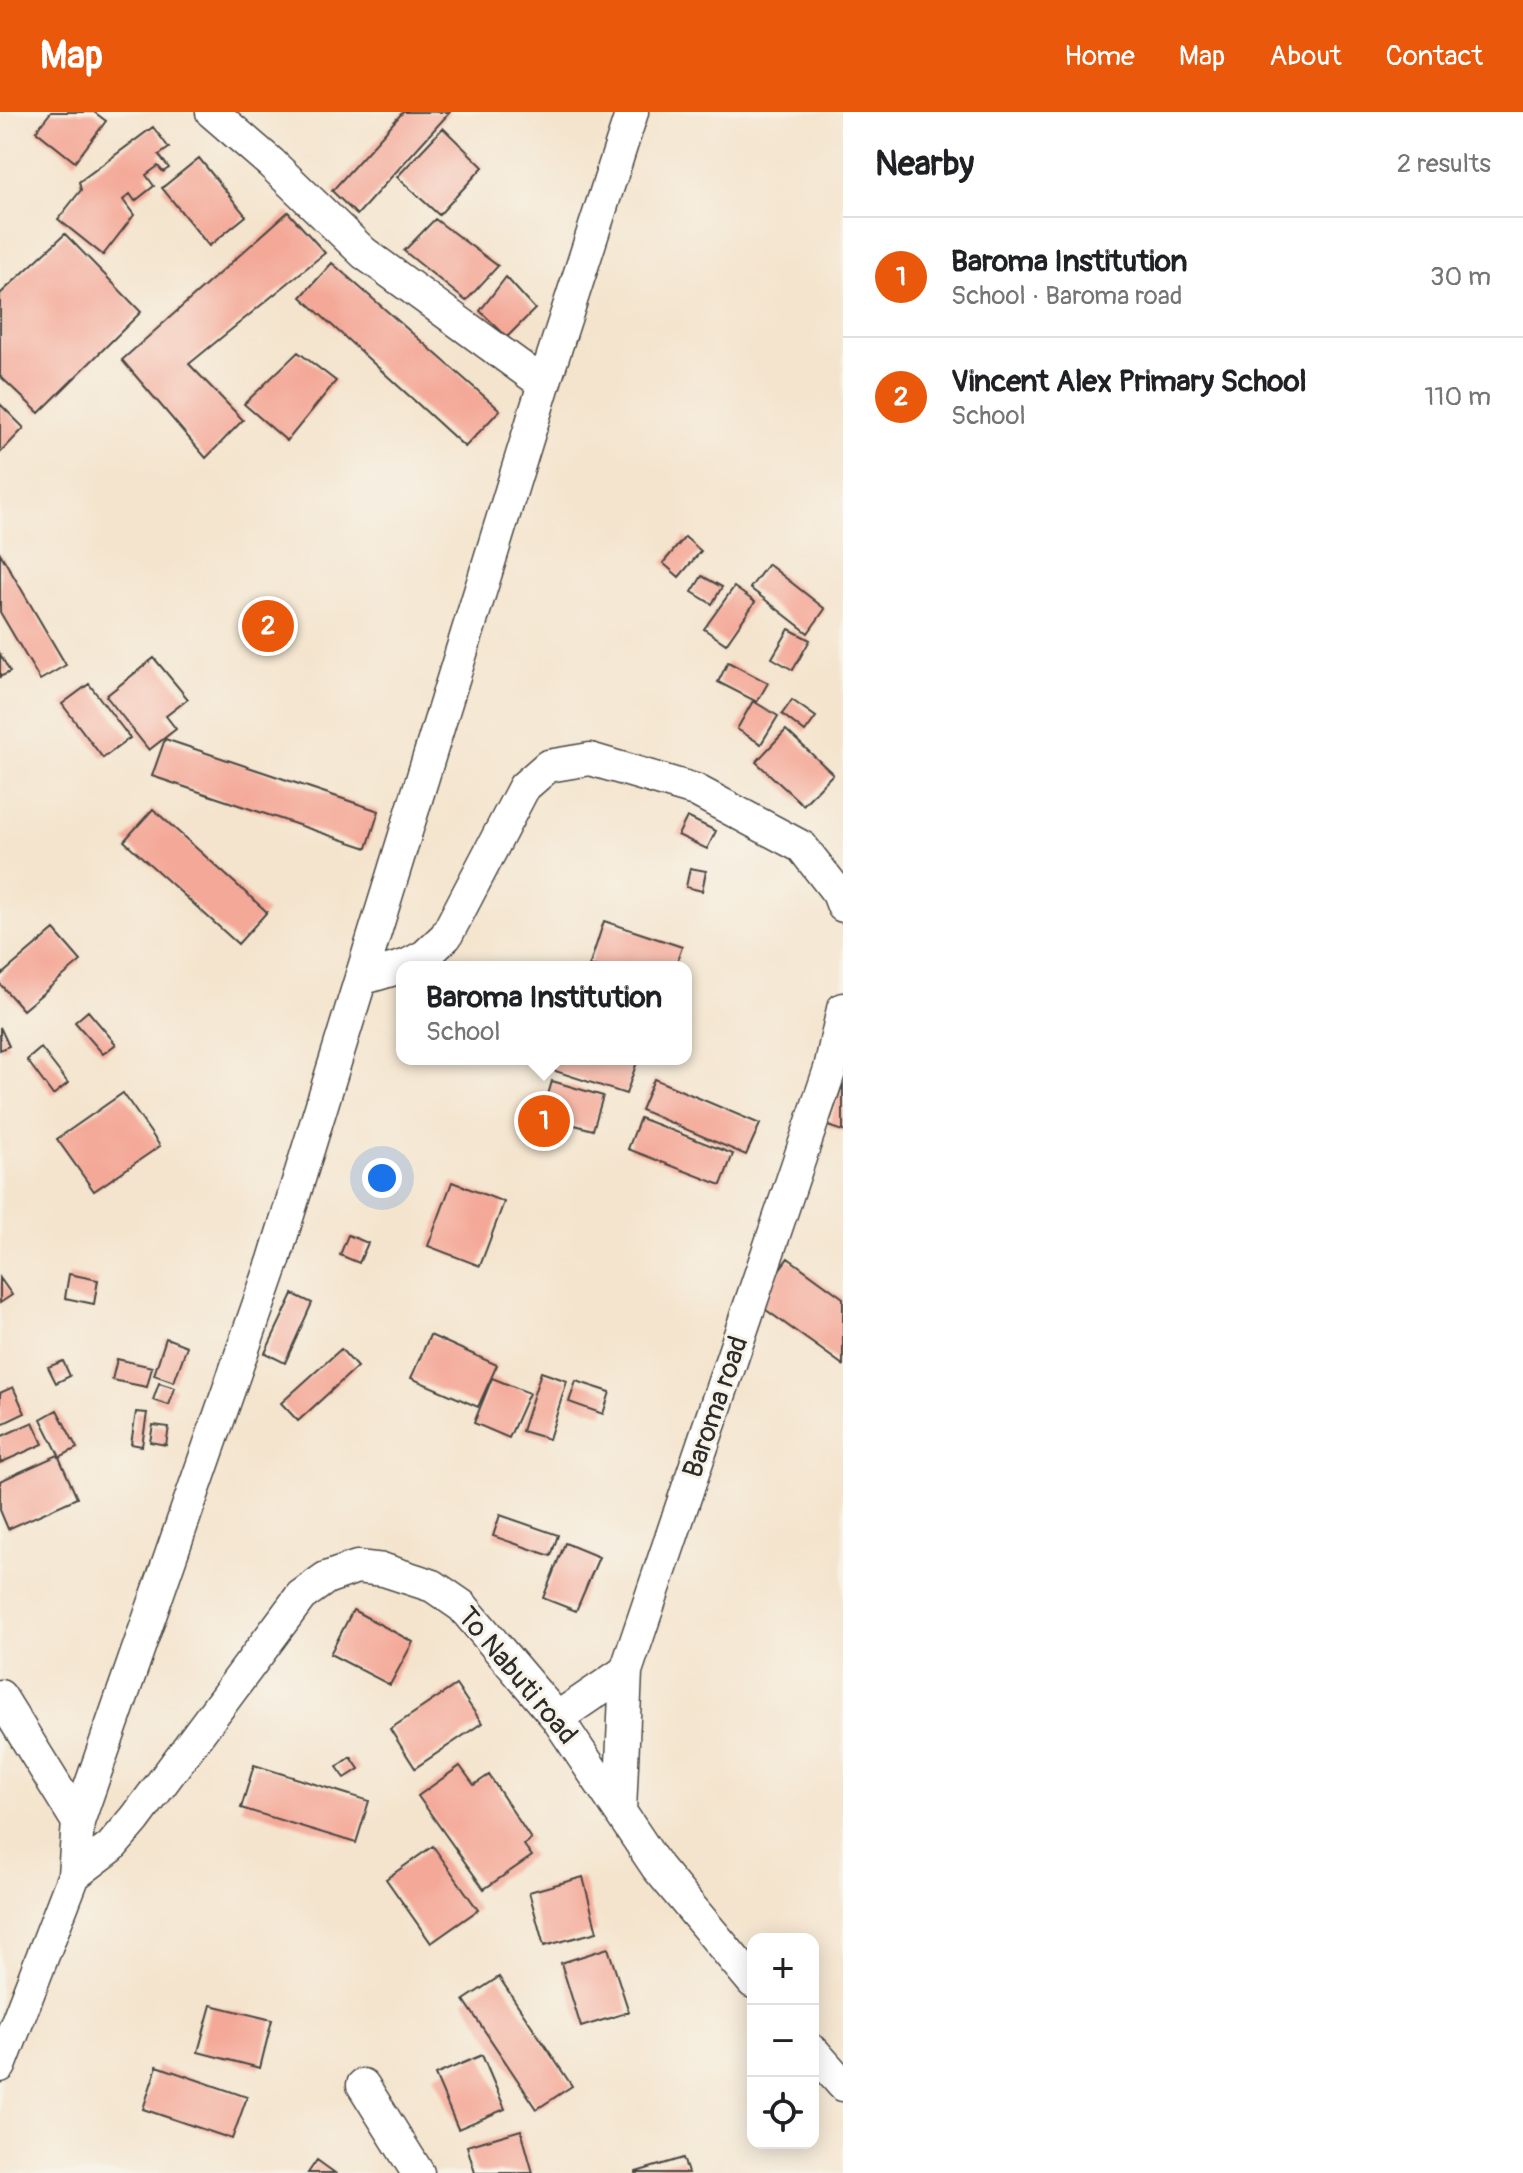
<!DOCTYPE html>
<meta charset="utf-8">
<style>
:root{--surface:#fff;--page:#f2f2f2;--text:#202124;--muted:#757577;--line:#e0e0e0;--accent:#ea580c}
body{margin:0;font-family:Pangolin,sans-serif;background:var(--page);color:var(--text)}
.controls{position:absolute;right:24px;bottom:24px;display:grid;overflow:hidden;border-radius:16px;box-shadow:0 4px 20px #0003}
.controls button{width:72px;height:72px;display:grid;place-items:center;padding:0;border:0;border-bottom:2px solid var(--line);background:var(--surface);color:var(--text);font:40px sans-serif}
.you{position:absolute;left:382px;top:1066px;width:28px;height:28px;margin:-20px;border:6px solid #fff;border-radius:50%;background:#1a73e8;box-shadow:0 0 0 12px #1a73e833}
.badge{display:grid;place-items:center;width:52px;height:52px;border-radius:50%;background:var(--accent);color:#fff;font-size:26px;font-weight:700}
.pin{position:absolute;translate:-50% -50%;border:4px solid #fff;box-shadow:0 2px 8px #0006}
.popup{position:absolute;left:396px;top:849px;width:296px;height:104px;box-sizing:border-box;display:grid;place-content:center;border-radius:16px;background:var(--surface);filter:drop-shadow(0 2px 6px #0005);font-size:26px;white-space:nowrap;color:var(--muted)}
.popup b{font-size:30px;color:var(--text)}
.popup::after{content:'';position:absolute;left:50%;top:100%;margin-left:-16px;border:16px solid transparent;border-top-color:var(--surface)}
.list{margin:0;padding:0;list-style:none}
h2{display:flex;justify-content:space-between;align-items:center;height:104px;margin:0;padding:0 32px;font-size:34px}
h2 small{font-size:26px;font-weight:400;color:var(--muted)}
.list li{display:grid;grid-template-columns:52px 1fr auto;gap:24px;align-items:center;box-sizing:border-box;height:120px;padding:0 32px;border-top:2px solid var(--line)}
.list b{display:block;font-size:30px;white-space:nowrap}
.list p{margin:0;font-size:26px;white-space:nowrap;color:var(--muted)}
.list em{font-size:26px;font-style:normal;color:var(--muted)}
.icon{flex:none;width:44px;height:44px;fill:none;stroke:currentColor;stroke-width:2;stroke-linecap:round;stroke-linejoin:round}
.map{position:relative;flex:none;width:843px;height:2061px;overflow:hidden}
header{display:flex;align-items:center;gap:48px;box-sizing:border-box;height:112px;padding:0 40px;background:var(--accent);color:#fff}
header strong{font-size:38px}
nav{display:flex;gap:44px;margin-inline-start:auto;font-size:28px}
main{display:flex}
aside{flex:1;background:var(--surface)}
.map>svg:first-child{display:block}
.building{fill:#f4a998}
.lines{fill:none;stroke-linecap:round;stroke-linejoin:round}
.street-casing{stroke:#494743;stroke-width:35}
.street{stroke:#fff;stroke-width:32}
.labels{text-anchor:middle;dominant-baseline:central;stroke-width:6;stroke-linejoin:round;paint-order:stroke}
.street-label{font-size:28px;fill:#2b2b2b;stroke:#f7f3e8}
</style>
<header>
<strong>Map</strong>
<nav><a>Home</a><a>Map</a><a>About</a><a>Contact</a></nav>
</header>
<main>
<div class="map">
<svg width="843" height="2061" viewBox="0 0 843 2061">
<rect width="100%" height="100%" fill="#f7f3e8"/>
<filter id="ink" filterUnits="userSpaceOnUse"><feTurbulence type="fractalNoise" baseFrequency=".0125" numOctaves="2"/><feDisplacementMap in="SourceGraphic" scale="16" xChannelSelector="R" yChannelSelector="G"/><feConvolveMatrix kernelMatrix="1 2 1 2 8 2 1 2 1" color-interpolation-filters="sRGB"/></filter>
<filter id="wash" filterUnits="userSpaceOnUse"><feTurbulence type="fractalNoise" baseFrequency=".006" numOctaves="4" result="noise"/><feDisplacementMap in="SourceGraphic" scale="32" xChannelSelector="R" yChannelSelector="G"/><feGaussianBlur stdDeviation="1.8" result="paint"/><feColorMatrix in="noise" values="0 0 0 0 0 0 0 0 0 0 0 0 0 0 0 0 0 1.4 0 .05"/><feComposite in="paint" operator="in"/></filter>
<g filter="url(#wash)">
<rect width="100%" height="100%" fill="#f4e4cd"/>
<g id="blocks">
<!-- building -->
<path class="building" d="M51 0H94L106 9 75 50 36 19Z
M403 0H450L357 103 332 79Z
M153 15 169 36 159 43 169 56 163 60 158 54 146 63 154 74 135 89 130 82 123 88 134 103 103 143 58 107 81 78 79 70Z
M443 16 483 55 439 103 397 65Z
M199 46 246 104 209 134 162 76Z
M288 100 325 141 189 252 243 308 206 346 122 248Z
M435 107 498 154 466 189 404 139Z
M65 122 141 200 39 301 0 264V182Z
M332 151 500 298 465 335 301 185Z
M506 165 535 197 507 225 480 199Z
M298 240 336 269 287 329 244 292Z
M0 292 24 316 0 341Z
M685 425 701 439 679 465 663 451Z
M0 441 66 553 40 568 0 500Z
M768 452 825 497 808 521 750 476Z
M702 464 722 475 712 492 692 480Z
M734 475 755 490 726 532 704 517Z
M789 517 810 528 793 558 772 546Z
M0 542 10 560 0 565Z
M154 546 188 587 166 604 176 617 149 638 106 584Z
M728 550 768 571 757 590 718 570Z
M89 572 130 626 103 646 62 592Z
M792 588 816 605 805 620 782 602Z
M753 589 778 604 761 632 737 617Z
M786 618 833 662 803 693 756 650Z
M165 627 379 699 367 736 152 664Z
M153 697 267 800 238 832 124 729Z
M687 705 716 719 707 737 678 723Z
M690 756 706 759 702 779 686 775Z
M604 809 682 835 675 855H589Z
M54 818 81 849 23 898 0 872V864Z
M88 899 116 932 103 942 75 910Z
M0 915 9 934 0 938Z
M41 936 68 971 53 983 27 948Z
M550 947H638L626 982 546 956Z
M654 967 760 1012 746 1043 641 998Z
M552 969 603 984 593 1018 542 1004Z
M843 971V1019L828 1014Z
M123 981 160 1034 94 1079 57 1027Z
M640 1006 733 1042 721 1073 628 1037Z
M452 1070 504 1090 480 1154 428 1134Z
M348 1123 368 1131 359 1151 340 1143Z
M788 1146 843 1186V1253L755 1190Z
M69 1162 98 1168 94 1192 65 1186Z
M0 1166 12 1183 0 1191Z
M293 1182 312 1191 285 1251 265 1241Z
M430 1223 497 1253 478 1295 411 1266Z
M166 1226 187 1234 174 1270 154 1263Z
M341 1237 357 1255 298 1309 281 1291Z
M117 1247 152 1255 147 1275 112 1268Z
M63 1249 70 1264 56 1271 48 1255Z
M541 1260 567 1269 549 1327 522 1319Z
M492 1266 529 1281 509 1326 474 1311Z
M576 1269 610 1280 603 1302 569 1290Z
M159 1271 175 1276 169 1293 153 1288Z
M13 1275 25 1301 0 1313V1281Z
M57 1298 77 1336 60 1345 41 1307Z
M136 1300 147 1301 142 1334 131 1332Z
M33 1310 43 1332 0 1351V1325Z
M153 1313 169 1315 166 1333 150 1330Z
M58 1343 77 1386 8 1417 0 1398V1369Z
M500 1403 558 1423 551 1444 493 1424Z
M565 1431 599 1445 576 1499 543 1486Z
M353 1498 413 1530 390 1573 330 1542Z
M456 1573 482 1611 415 1656 390 1617Z
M351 1645 359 1657 345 1666 337 1655Z
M254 1653 369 1689 356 1731 241 1696Z
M460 1654 474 1673 489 1663 531 1727 524 1733 532 1744 484 1777 418 1684Z
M433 1734 478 1798 431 1831 386 1767Z
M583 1765 597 1820 544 1834 529 1780Z
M608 1836 629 1900 581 1915 561 1851Z
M499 1865 572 1974 537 1997 464 1888Z
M211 1893 272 1908 260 1956 198 1940Z
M482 1943 505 1997 458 2017 435 1963Z
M157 1954 247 1985 232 2027 143 1997Z
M521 2018 533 2061H475L467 2034Z
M683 2046 688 2061H636V2060Z
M317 2048 335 2061H308Z"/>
</g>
</g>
<g filter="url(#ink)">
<use href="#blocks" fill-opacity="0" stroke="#494743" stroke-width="2"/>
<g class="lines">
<defs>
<path id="street" d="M212 0 271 51 364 141 544 272
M361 867 408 853 425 844 446 824 524 675 548 654 590 647 695 678 802 735 838 781 843 794
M0 1584 78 1710
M557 1606 626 1559
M620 1699 626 1559 830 957 843 897
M74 1763 111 1735 135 1707 301 1484 326 1466 357 1455 384 1458 433 1474 462 1494 557 1606 657 1755 753 1870
M813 1939 843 1973
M0 1954 74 1763 78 1710 274 1148 544 272 632 0
M363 1973 418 2061"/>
</defs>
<!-- street casing -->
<use href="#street" class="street-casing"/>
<!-- street -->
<use href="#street" class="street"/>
</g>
</g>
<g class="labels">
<!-- street labels -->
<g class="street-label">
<text transform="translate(716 1295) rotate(-71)">Baroma road</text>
<text transform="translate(517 1564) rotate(50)">To Nabuti road</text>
</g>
</g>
</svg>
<div class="controls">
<button>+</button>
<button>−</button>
<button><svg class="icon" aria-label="locate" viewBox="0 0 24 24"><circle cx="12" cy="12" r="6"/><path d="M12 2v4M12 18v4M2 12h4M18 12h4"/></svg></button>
</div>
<div class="you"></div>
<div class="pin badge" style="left:544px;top:1009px">1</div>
<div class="popup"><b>Baroma Institution</b>School</div>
<div class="pin badge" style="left:268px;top:514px">2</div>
</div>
<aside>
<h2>Nearby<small>2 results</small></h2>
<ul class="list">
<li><span class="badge">1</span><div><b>Baroma Institution</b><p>School · Baroma road</p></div><em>30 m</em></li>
<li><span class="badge">2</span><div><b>Vincent Alex Primary School</b><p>School</p></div><em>110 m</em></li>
</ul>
</aside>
</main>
